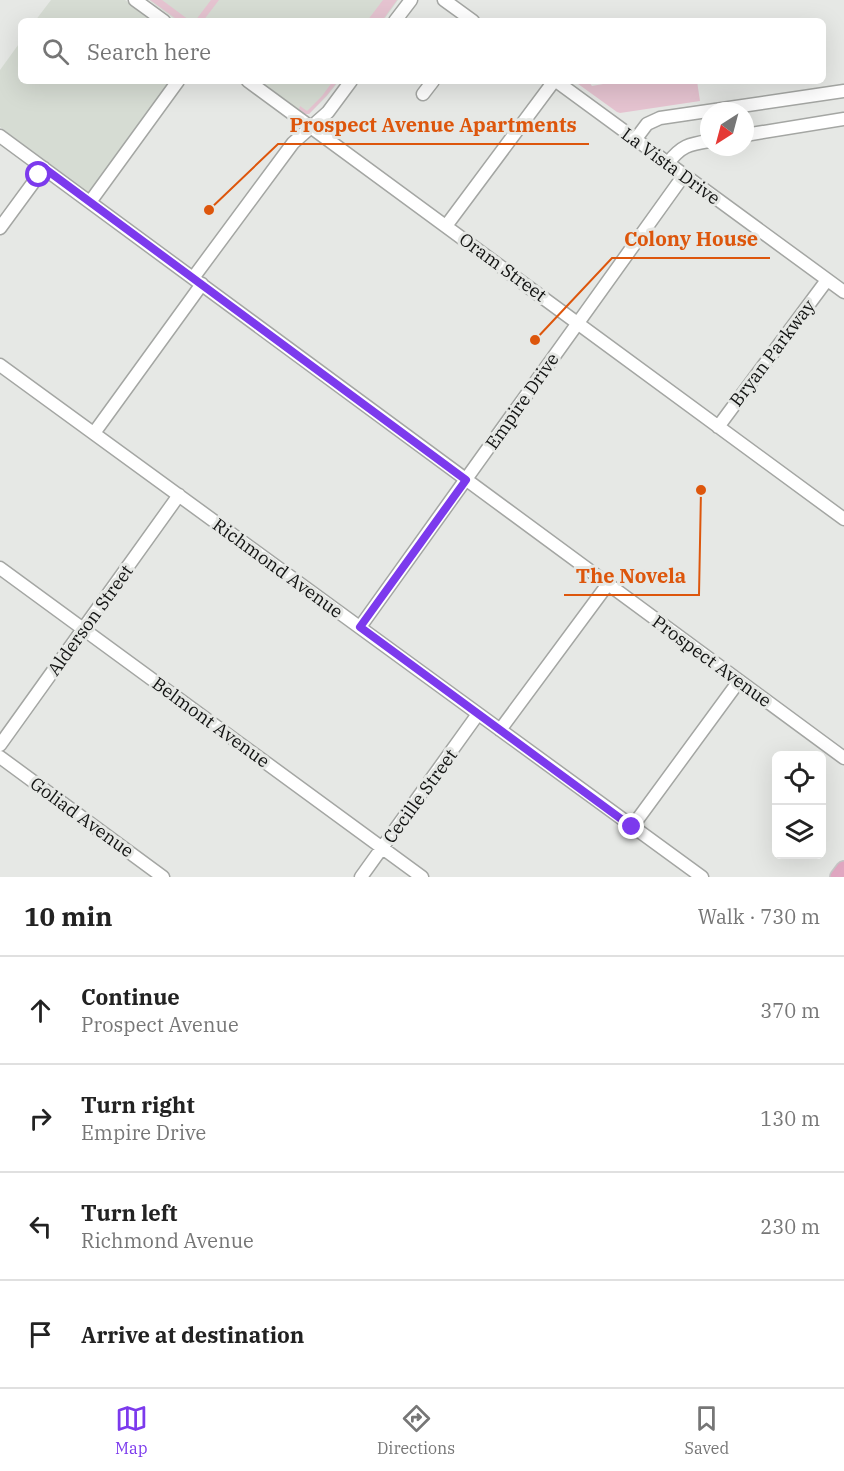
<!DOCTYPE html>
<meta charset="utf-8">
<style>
:root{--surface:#fff;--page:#f2f2f2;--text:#222;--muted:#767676;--line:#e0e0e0;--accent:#7c3aed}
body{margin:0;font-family:"IBM Plex Serif",serif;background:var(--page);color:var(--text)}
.controls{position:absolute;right:18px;bottom:18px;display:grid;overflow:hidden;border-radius:9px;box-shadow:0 6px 24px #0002}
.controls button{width:54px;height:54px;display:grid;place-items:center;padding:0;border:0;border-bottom:2px solid var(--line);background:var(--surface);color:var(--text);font:30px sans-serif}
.compass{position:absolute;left:700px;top:102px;width:54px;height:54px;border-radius:50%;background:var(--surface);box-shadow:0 6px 24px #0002;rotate:216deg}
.stop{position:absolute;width:18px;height:18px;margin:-14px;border:4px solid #7c3aed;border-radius:50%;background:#fff}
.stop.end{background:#7c3aed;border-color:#fff;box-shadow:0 2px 6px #0008}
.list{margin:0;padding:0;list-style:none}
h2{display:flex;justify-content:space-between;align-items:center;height:78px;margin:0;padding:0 24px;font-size:26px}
h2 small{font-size:20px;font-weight:400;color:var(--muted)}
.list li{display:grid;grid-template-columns:39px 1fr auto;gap:18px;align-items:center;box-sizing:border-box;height:108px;padding:0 24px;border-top:2px solid var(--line)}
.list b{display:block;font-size:22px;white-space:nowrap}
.list p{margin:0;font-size:20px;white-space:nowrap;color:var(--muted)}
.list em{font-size:20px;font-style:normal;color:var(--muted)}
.icon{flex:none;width:33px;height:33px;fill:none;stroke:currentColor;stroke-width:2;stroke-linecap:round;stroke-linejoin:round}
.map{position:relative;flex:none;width:844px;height:877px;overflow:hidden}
.search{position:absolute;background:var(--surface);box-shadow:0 6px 24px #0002;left:18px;right:18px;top:18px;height:66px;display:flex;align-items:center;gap:15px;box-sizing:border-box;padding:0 21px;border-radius:9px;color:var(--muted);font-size:22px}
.sheet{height:510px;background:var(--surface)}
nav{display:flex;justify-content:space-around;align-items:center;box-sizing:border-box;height:84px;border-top:2px solid var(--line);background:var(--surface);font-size:16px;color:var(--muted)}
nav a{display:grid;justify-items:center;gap:3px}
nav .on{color:var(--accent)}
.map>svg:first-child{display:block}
.built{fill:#d6dcd3}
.green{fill:#e5c3d0}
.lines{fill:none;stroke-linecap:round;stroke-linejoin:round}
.minor-casing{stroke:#a4a6a3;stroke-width:15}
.major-casing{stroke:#c6c6c6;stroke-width:18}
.minor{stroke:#fff;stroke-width:12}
.major{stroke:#e0a7c1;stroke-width:15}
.route{stroke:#7c3aed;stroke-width:8}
.labels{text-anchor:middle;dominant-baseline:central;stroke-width:6;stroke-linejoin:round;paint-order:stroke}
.street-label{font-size:18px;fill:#121312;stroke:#e6e8e5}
.leader{fill:none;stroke:#dd560c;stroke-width:2}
.callout-dot{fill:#dd560c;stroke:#e6e8e5;stroke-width:2}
.callout-label{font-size:20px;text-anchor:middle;font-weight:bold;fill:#dd560c;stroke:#e6e8e5;stroke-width:6;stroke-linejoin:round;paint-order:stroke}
</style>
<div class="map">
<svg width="844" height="877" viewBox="0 0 844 877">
<rect width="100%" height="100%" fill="#e6e8e5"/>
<!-- built -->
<path class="built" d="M51 0H125L153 21H35Z
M149 0H398L383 21H177Z
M21 41V81H171L90 193 0 127V70Z
M260 81H339L327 96 309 114 303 113Z"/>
<!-- green -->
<path class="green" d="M150 0H162L189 20 191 18 195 21 211 0H219L203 21H179Z
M383 0H397L382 21H367Z
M333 81H338L327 95 309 114H305L299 109 300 106 307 111 322 96Z
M574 81H588L592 86 620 81H697L700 101 620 113 617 112Z"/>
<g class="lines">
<defs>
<path id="minor" d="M135 0 164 21
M444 0 473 21
M395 21 411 0
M248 81 844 519
M556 81 844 292
M423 94 433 81
M745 135 844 119
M0 136 844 758
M635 140 647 124 660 118 844 91
M668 163C681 146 689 144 709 141
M90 202 178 81
M446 226 554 81
M0 228 44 168
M193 278 293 143 328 112 351 81
M0 365 702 877
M718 427 827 280
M94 433 202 284
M0 568 422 877
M360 627 684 175
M500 730 608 584
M0 745 179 495
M0 757 163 877
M632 827 739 681
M361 877 478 714"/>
<path id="major" d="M838 877 844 869"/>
</defs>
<!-- minor casing -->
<use href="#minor" class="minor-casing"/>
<!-- major casing -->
<use href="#major" class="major-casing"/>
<!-- minor -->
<use href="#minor" class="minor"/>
<!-- major -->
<use href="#major" class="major"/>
</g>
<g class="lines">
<!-- route -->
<path class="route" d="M39 175 44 168 466 480 360 627 632 827"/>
</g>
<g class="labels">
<!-- street labels -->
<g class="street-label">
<text transform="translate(671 166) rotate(36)">La Vista Drive</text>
<text transform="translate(503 267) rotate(36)">Oram Street</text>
<text transform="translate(772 353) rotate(-53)">Bryan Parkway</text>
<text transform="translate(522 401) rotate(-55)">Empire Drive</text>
<text transform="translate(278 568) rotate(36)">Richmond Avenue</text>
<text transform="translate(90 620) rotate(-54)">Alderson Street</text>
<text transform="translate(712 661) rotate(36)">Prospect Avenue</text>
<text transform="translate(211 722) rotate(36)">Belmont Avenue</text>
<text transform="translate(420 796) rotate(-54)">Cecille Street</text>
<text transform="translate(82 817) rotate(36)">Goliad Avenue</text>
</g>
</g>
<!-- callouts -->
<path class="leader" d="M209 210L278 144H589M535 340L612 258H770M701 490L699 595H564"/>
<g class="callout-dot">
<circle cx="209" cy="210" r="6"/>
<circle cx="535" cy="340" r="6"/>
<circle cx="701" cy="490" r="6"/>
</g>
<g class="callout-label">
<text x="433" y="132">Prospect Avenue Apartments</text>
<text x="691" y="246">Colony House</text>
<text x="631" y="583">The Novela</text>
</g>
</svg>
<div class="controls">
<button><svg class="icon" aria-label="locate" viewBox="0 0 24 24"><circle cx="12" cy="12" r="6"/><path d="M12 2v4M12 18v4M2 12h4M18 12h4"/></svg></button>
<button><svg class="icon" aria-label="layers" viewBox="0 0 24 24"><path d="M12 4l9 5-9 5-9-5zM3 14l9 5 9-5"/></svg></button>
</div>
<svg class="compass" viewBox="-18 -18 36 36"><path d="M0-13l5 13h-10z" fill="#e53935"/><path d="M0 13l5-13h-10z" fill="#767676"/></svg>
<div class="stop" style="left:39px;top:175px"></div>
<div class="stop end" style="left:632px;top:827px"></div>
<div class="search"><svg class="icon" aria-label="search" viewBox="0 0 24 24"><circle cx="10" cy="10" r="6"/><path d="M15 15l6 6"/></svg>Search here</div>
</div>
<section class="sheet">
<h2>10 min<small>Walk · 730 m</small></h2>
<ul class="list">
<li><svg class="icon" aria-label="ahead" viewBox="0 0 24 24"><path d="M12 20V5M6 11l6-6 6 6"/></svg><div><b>Continue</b><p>Prospect Avenue</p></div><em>370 m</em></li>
<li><svg class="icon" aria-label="right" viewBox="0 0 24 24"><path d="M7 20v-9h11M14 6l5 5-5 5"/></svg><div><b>Turn right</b><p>Empire Drive</p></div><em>130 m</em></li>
<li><svg class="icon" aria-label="left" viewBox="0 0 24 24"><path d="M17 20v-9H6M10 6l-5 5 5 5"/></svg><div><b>Turn left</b><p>Richmond Avenue</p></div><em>230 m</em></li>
<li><svg class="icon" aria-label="arrive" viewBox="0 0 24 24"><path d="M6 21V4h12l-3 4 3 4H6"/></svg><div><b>Arrive at destination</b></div></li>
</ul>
</section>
<nav>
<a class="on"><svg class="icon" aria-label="map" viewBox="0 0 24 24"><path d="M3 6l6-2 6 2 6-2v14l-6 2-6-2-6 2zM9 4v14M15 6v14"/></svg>Map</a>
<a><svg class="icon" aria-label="directions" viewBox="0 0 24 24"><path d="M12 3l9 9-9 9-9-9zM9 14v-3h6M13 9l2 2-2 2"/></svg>Directions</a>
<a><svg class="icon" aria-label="saved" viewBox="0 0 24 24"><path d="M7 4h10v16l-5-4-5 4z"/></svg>Saved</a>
</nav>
